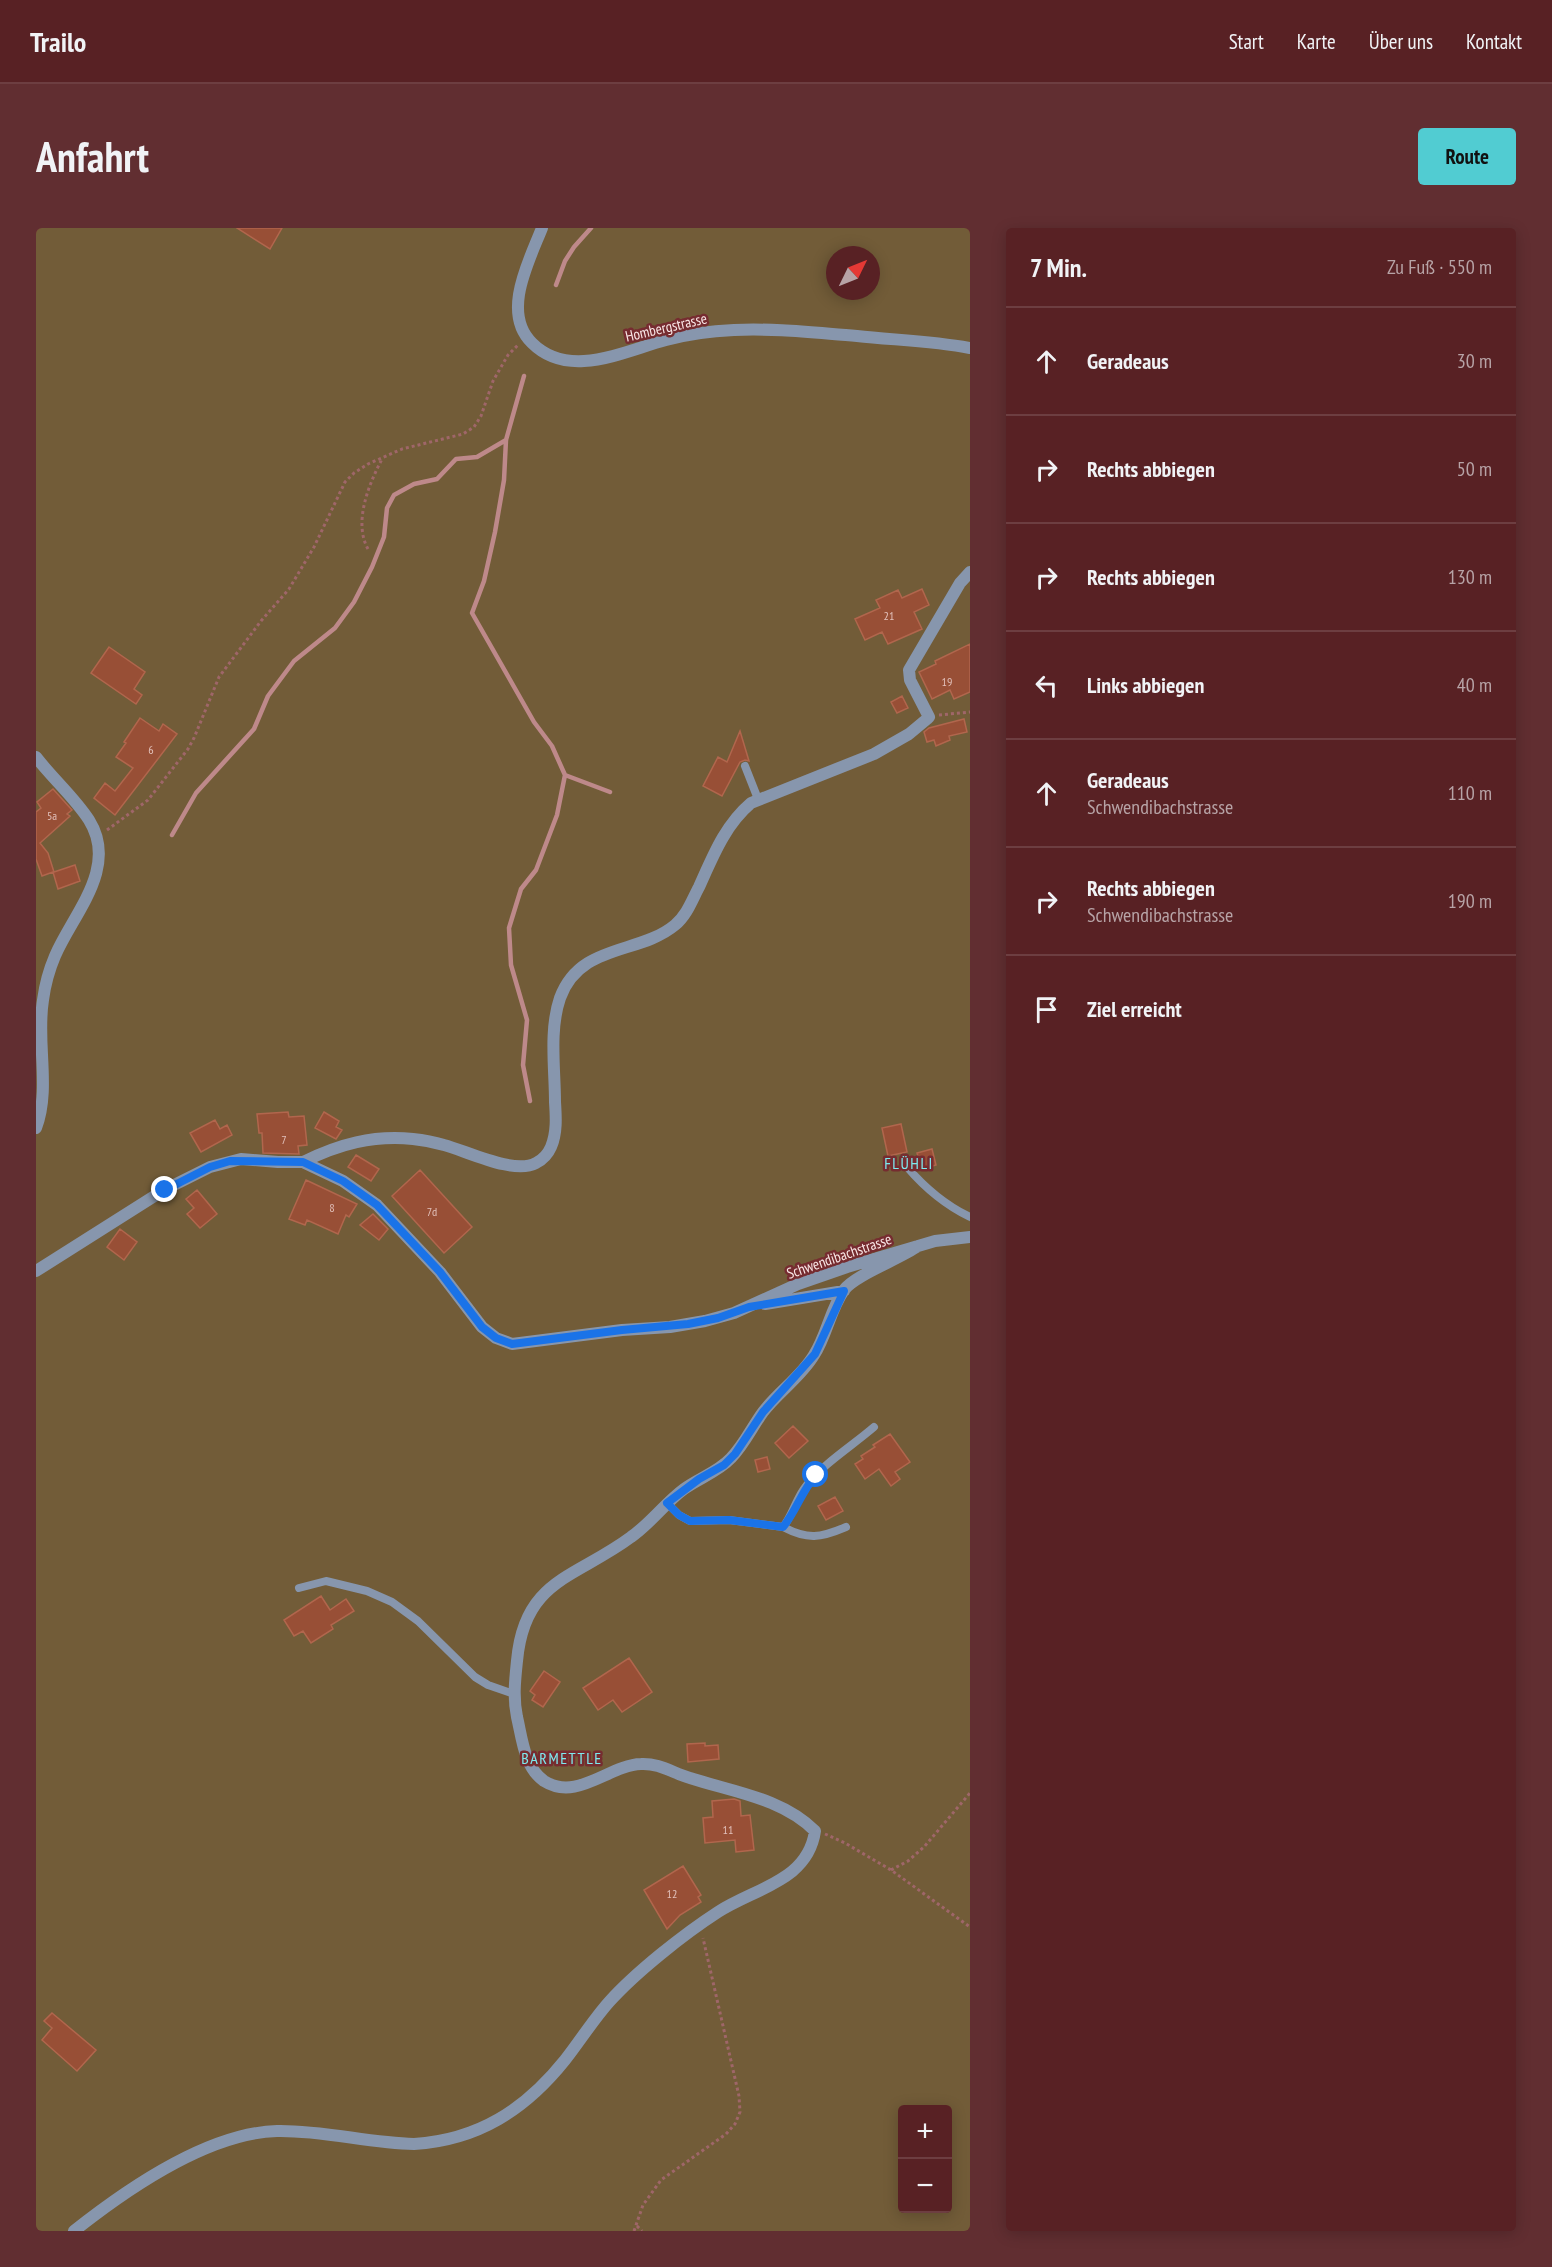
<!DOCTYPE html>
<html lang="de">
<meta charset="utf-8">
<style>
:root{--surface:#582124;--page:#612e31;--text:#f1f3f6;--muted:#b7a3a6;--line:#6d3e41;--accent:#51ccd2}
body{margin:0;font-family:"PT Sans Narrow",sans-serif;background:var(--page);color:var(--text)}
.controls{position:absolute;right:18px;bottom:18px;display:grid;overflow:hidden;border-radius:6px;box-shadow:0 3px 15px #0003}
.controls button{width:54px;height:54px;display:grid;place-items:center;padding:0;border:0;border-bottom:2px solid var(--line);background:var(--surface);color:var(--text);font:30px sans-serif}
.compass{position:absolute;left:790px;top:18px;width:54px;height:54px;border-radius:50%;background:var(--surface);box-shadow:0 3px 15px #0003;rotate:47deg}
.stop{position:absolute;width:18px;height:18px;margin:-14px;border:4px solid #1a73e8;border-radius:50%;background:#fff}
.stop.end{background:#1a73e8;border-color:#fff;box-shadow:0 2px 6px #0008}
.list{margin:0;padding:0;list-style:none}
h2{display:flex;justify-content:space-between;align-items:center;height:78px;margin:0;padding:0 24px;font-size:26px}
h2 small{font-size:20px;font-weight:400;color:var(--muted)}
.list li{display:grid;grid-template-columns:39px 1fr auto;gap:18px;align-items:center;box-sizing:border-box;height:108px;padding:0 24px;border-top:2px solid var(--line)}
.list b{display:block;font-size:22px;white-space:nowrap}
.list p{margin:0;font-size:20px;white-space:nowrap;color:var(--muted)}
.list em{font-size:20px;font-style:normal;color:var(--muted)}
.icon{flex:none;width:33px;height:33px;fill:none;stroke:currentColor;stroke-width:2;stroke-linecap:round;stroke-linejoin:round}
.map{position:relative;flex:none;width:934px;height:2003px;overflow:hidden;border-radius:6px}
header{display:flex;align-items:center;gap:36px;box-sizing:border-box;height:84px;padding:0 30px;background:var(--surface);border-bottom:2px solid var(--line)}
header strong{font-size:28px}
nav{display:flex;gap:33px;margin-inline-start:auto;font-size:21px}
.intro{display:flex;align-items:center;justify-content:space-between;box-sizing:border-box;height:144px;padding:0 36px}
h1{margin:0;font-size:42px}
.button{padding:15px 27px;border-radius:6px;background:var(--accent);color:#111;font-size:21px;font-weight:700}
main{display:flex;gap:36px;padding:0 36px}
aside{flex:1;background:var(--surface);border-radius:6px;box-shadow:0 3px 15px #0003}
.map>svg:first-child{display:block}
.green{fill:#725c38;fill-rule:evenodd}
.lines{fill:none;stroke-linecap:round;stroke-linejoin:round}
.stream{stroke:#be898a;stroke-width:4.5}
.building{fill:#984f36;stroke:#b1664d;stroke-width:1.5}
.path{stroke:#9f6669;stroke-width:3;stroke-dasharray:3 3;stroke-linecap:butt}
.service{stroke:#8796ad;stroke-width:8}
.minor{stroke:#8796ad;stroke-width:12}
.tertiary{stroke:#8796ad;stroke-width:12}
.route{stroke:#1a73e8;stroke-width:8}
.labels{text-anchor:middle;dominant-baseline:central;stroke-width:5;stroke-linejoin:round;paint-order:stroke}
.number-label{font-size:12px;fill:#e2c1bb}
.street-label{font-size:15px;fill:#fae7e7;stroke:#762c30}
.neighbourhood-label{font-size:16px;letter-spacing:1.5px;fill:#7eeaef;stroke:#762c30}
</style>
<header>
<strong>Trailo</strong>
<nav><a>Start</a><a>Karte</a><a>Über uns</a><a>Kontakt</a></nav>
</header>
<div class="intro"><h1>Anfahrt</h1><a class="button">Route</a></div>
<main>
<div class="map">
<svg width="934" height="2003" viewBox="0 0 934 2003">
<rect width="100%" height="100%" fill="#762c30"/>
<!-- green -->
<path class="green" d="M0 0H934V2003H0ZM799 27H835V63H799ZM867 1882H912V1980H867Z"/>
<g class="lines">
<!-- stream -->
<path class="stream" d="M520 57 529 33 538 19 555 0
M488 148 470 212 468 252 459 304 448 353 436 385 498 494 516 518 529 547 521 587 500 642 485 661 473 700 475 737 491 792 487 837 494 873
M529 547 574 564
M136 607 160 565 218 501 232 468 258 433 299 400 318 374 336 339 348 309 351 280 358 267 378 256 401 251 420 231 441 229 470 212"/>
</g>
<!-- building -->
<path class="building" d="M201 0H246L234 21Z
M886 361 893 377 878 384 886 401 852 416 846 404 829 412 819 391 844 380 840 372 862 362 866 370Z
M934 416V464L918 471 914 462 896 471 883 444 900 436 899 433Z
M73 419 109 444 98 461 106 467 100 476 55 445Z
M866 468 872 480 861 485 855 474Z
M104 490 123 503 127 496 141 506 79 587 58 570 69 555 79 563 97 540 80 529 90 515 88 514Z
M928 491 931 504 913 508 914 512 900 518 898 512 891 514 888 504 893 500Z
M704 503 713 533 709 532 704 534 686 568 667 558 682 529 691 534Z
M17 561 36 582 31 586 34 588 4 615 12 625 18 644 39 637 44 653 22 661 17 644 6 648 0 631V584L5 580 1 574Z
M252 884 253 889 268 888 271 917 262 918 263 926 227 925 226 905H223L221 886Z
M288 884 303 893 300 899 306 902 300 911 279 900Z
M179 892 184 901 191 897 196 907 165 924 154 905Z
M865 896 871 924 852 928 846 900Z
M896 921 900 937 886 941 881 925Z
M320 927 343 941 335 953 312 939Z
M384 942 436 999 408 1025 356 968Z
M270 952 321 976 313 989 310 987 302 1006 271 992 269 997 253 991Z
M161 962 181 986 164 1000 151 986 158 980 150 971Z
M337 986 352 1001 343 1012 324 997Z
M84 1001 101 1014 88 1032 71 1019Z
M757 1198 772 1213 753 1230 739 1215Z
M854 1206 874 1234 859 1244 864 1251 855 1258 843 1241 829 1251 819 1236 827 1231 825 1228 839 1219 837 1217Z
M731 1229 734 1241 722 1244 719 1232Z
M799 1269 807 1283 790 1292 782 1278Z
M285 1368 294 1382 310 1371 318 1383 295 1397 297 1401 275 1415 267 1403 258 1408 248 1392Z
M593 1430 616 1464 586 1484 577 1472 562 1482 547 1460Z
M508 1443 524 1454 507 1479 496 1472 499 1467 494 1463Z
M669 1515V1518L682 1517 683 1531 652 1534 651 1516Z
M698 1571 704 1573 705 1588 714 1587 718 1622 700 1624 699 1612 669 1615 667 1590 677 1589 676 1573Z
M647 1638 665 1667 662 1669 665 1674 644 1687 631 1701 608 1662Z
M16 1785 60 1822 41 1843 6 1812 16 1800 8 1793Z"/>
<g class="lines">
<!-- path -->
<path class="path" d="M332 321C317 294 333 256 346 231
M903 487 934 484
M71 602 112 572 152 521 158 510 183 449 225 393 253 361 278 319 309 254 318 245 332 236 366 221 427 206 438 199 445 188 457 153 472 127 483 116
M789 1606 809 1615 855 1642 934 1699
M855 1642 872 1633 888 1619 934 1565
M601 1998 606 2003
M598 2003 607 1977 625 1952 690 1906 699 1896 704 1884 703 1868 667 1710"/>
<!-- service -->
<path class="service" d="M709 538 722 571
M871 939C889 960 909 977 934 989
M631 1275 643 1287 654 1293 693 1292 747 1299C757 1287 760 1270 770 1258 788 1235 816 1218 838 1199
M747 1299C772 1312 784 1310 810 1299
M263 1360 290 1353 331 1363 356 1374 382 1393 439 1449 452 1457 478 1466"/>
<!-- minor -->
<path class="minor" d="M0 529C17 551 38 569 53 592 83 640 37 686 19 728 13 742 9 757 7 772 0 814 15 860 0 900
M267 934C303 916 337 907 377 911 387 912 398 914 408 917 431 923 478 947 500 935 506 932 512 926 515 919 521 905 520 889 519 874 519 841 513 802 524 770 544 715 603 727 639 697 651 687 656 672 663 659 677 628 689 597 715 575L838 526 873 506 891 491 893 489 874 452 873 442 924 355 934 344
M0 1043 128 962 174 939 205 931 242 934H267L307 953 341 977 404 1044 446 1099 460 1110 476 1116 586 1102 634 1099 669 1093 698 1085 762 1056 811 1039 899 1013 934 1009
M729 1076 808 1063
M38 2003C91 1961 172 1905 241 1903 287 1902 332 1915 378 1916 442 1912 489 1882 529 1832 544 1813 557 1792 573 1774 600 1744 648 1706 682 1684 719 1660 772 1653 779 1603 746 1570 697 1564 654 1550 637 1545 623 1535 605 1536 573 1537 541 1574 508 1553 488 1539 486 1510 481 1489 477 1470 479 1452 481 1433 488 1351 540 1350 595 1309 615 1295 629 1275 648 1261 663 1250 682 1244 695 1230 708 1217 716 1199 727 1184 742 1164 765 1149 778 1127 791 1107 794 1082 808 1062 819 1047 864 1031 882 1018"/>
<!-- tertiary -->
<path class="tertiary" d="M506 0C493 33 465 85 496 115 533 152 588 123 630 112 652 106 675 103 698 102 739 100 780 105 821 108 858 112 897 113 934 120"/>
</g>
<g class="lines">
<!-- route -->
<path class="route" d="M129 962 174 939 194 933 267 934 307 953 341 977 404 1044 446 1099 460 1110 476 1116 586 1102 652 1096 682 1090 713 1079 808 1063 779 1126 727 1184 699 1226 688 1237 663 1251 631 1275 643 1287 654 1293 693 1292 747 1299C761 1282 765 1264 780 1247"/>
</g>
<g class="labels">
<!-- number labels -->
<g class="number-label">
<text x="853" y="387">21</text>
<text x="911" y="453">19</text>
<text x="115" y="521">6</text>
<text x="16" y="587">5a</text>
<text x="248" y="911">7</text>
<text x="296" y="979">8</text>
<text x="396" y="983">7d</text>
<text x="692" y="1601">11</text>
<text x="636" y="1665">12</text>
</g>
<!-- street labels -->
<g class="street-label">
<text transform="translate(630 99) rotate(-13)">Hombergstrasse</text>
<text transform="translate(803 1028) rotate(-19)">Schwendibachstrasse</text>
</g>
<!-- neighbourhood labels -->
<g class="neighbourhood-label">
<text x="873" y="935">FLÜHLI</text>
<text x="526" y="1530">BARMETTLE</text>
</g>
</g>
</svg>
<div class="controls">
<button>+</button>
<button>−</button>
</div>
<svg class="compass" viewBox="-18 -18 36 36"><path d="M0-13l5 13h-10z" fill="#e53935"/><path d="M0 13l5-13h-10z" fill="#b7a3a6"/></svg>
<div class="stop" style="left:780px;top:1247px"></div>
<div class="stop end" style="left:129px;top:962px"></div>
</div>
<aside>
<h2>7 Min.<small>Zu Fuß · 550 m</small></h2>
<ul class="list">
<li><svg class="icon" aria-label="ahead" viewBox="0 0 24 24"><path d="M12 20V5M6 11l6-6 6 6"/></svg><div><b>Geradeaus</b></div><em>30 m</em></li>
<li><svg class="icon" aria-label="right" viewBox="0 0 24 24"><path d="M7 20v-9h11M14 6l5 5-5 5"/></svg><div><b>Rechts abbiegen</b></div><em>50 m</em></li>
<li><svg class="icon" aria-label="right" viewBox="0 0 24 24"><path d="M7 20v-9h11M14 6l5 5-5 5"/></svg><div><b>Rechts abbiegen</b></div><em>130 m</em></li>
<li><svg class="icon" aria-label="left" viewBox="0 0 24 24"><path d="M17 20v-9H6M10 6l-5 5 5 5"/></svg><div><b>Links abbiegen</b></div><em>40 m</em></li>
<li><svg class="icon" aria-label="ahead" viewBox="0 0 24 24"><path d="M12 20V5M6 11l6-6 6 6"/></svg><div><b>Geradeaus</b><p>Schwendibachstrasse</p></div><em>110 m</em></li>
<li><svg class="icon" aria-label="right" viewBox="0 0 24 24"><path d="M7 20v-9h11M14 6l5 5-5 5"/></svg><div><b>Rechts abbiegen</b><p>Schwendibachstrasse</p></div><em>190 m</em></li>
<li><svg class="icon" aria-label="arrive" viewBox="0 0 24 24"><path d="M6 21V4h12l-3 4 3 4H6"/></svg><div><b>Ziel erreicht</b></div></li>
</ul>
</aside>
</main>
